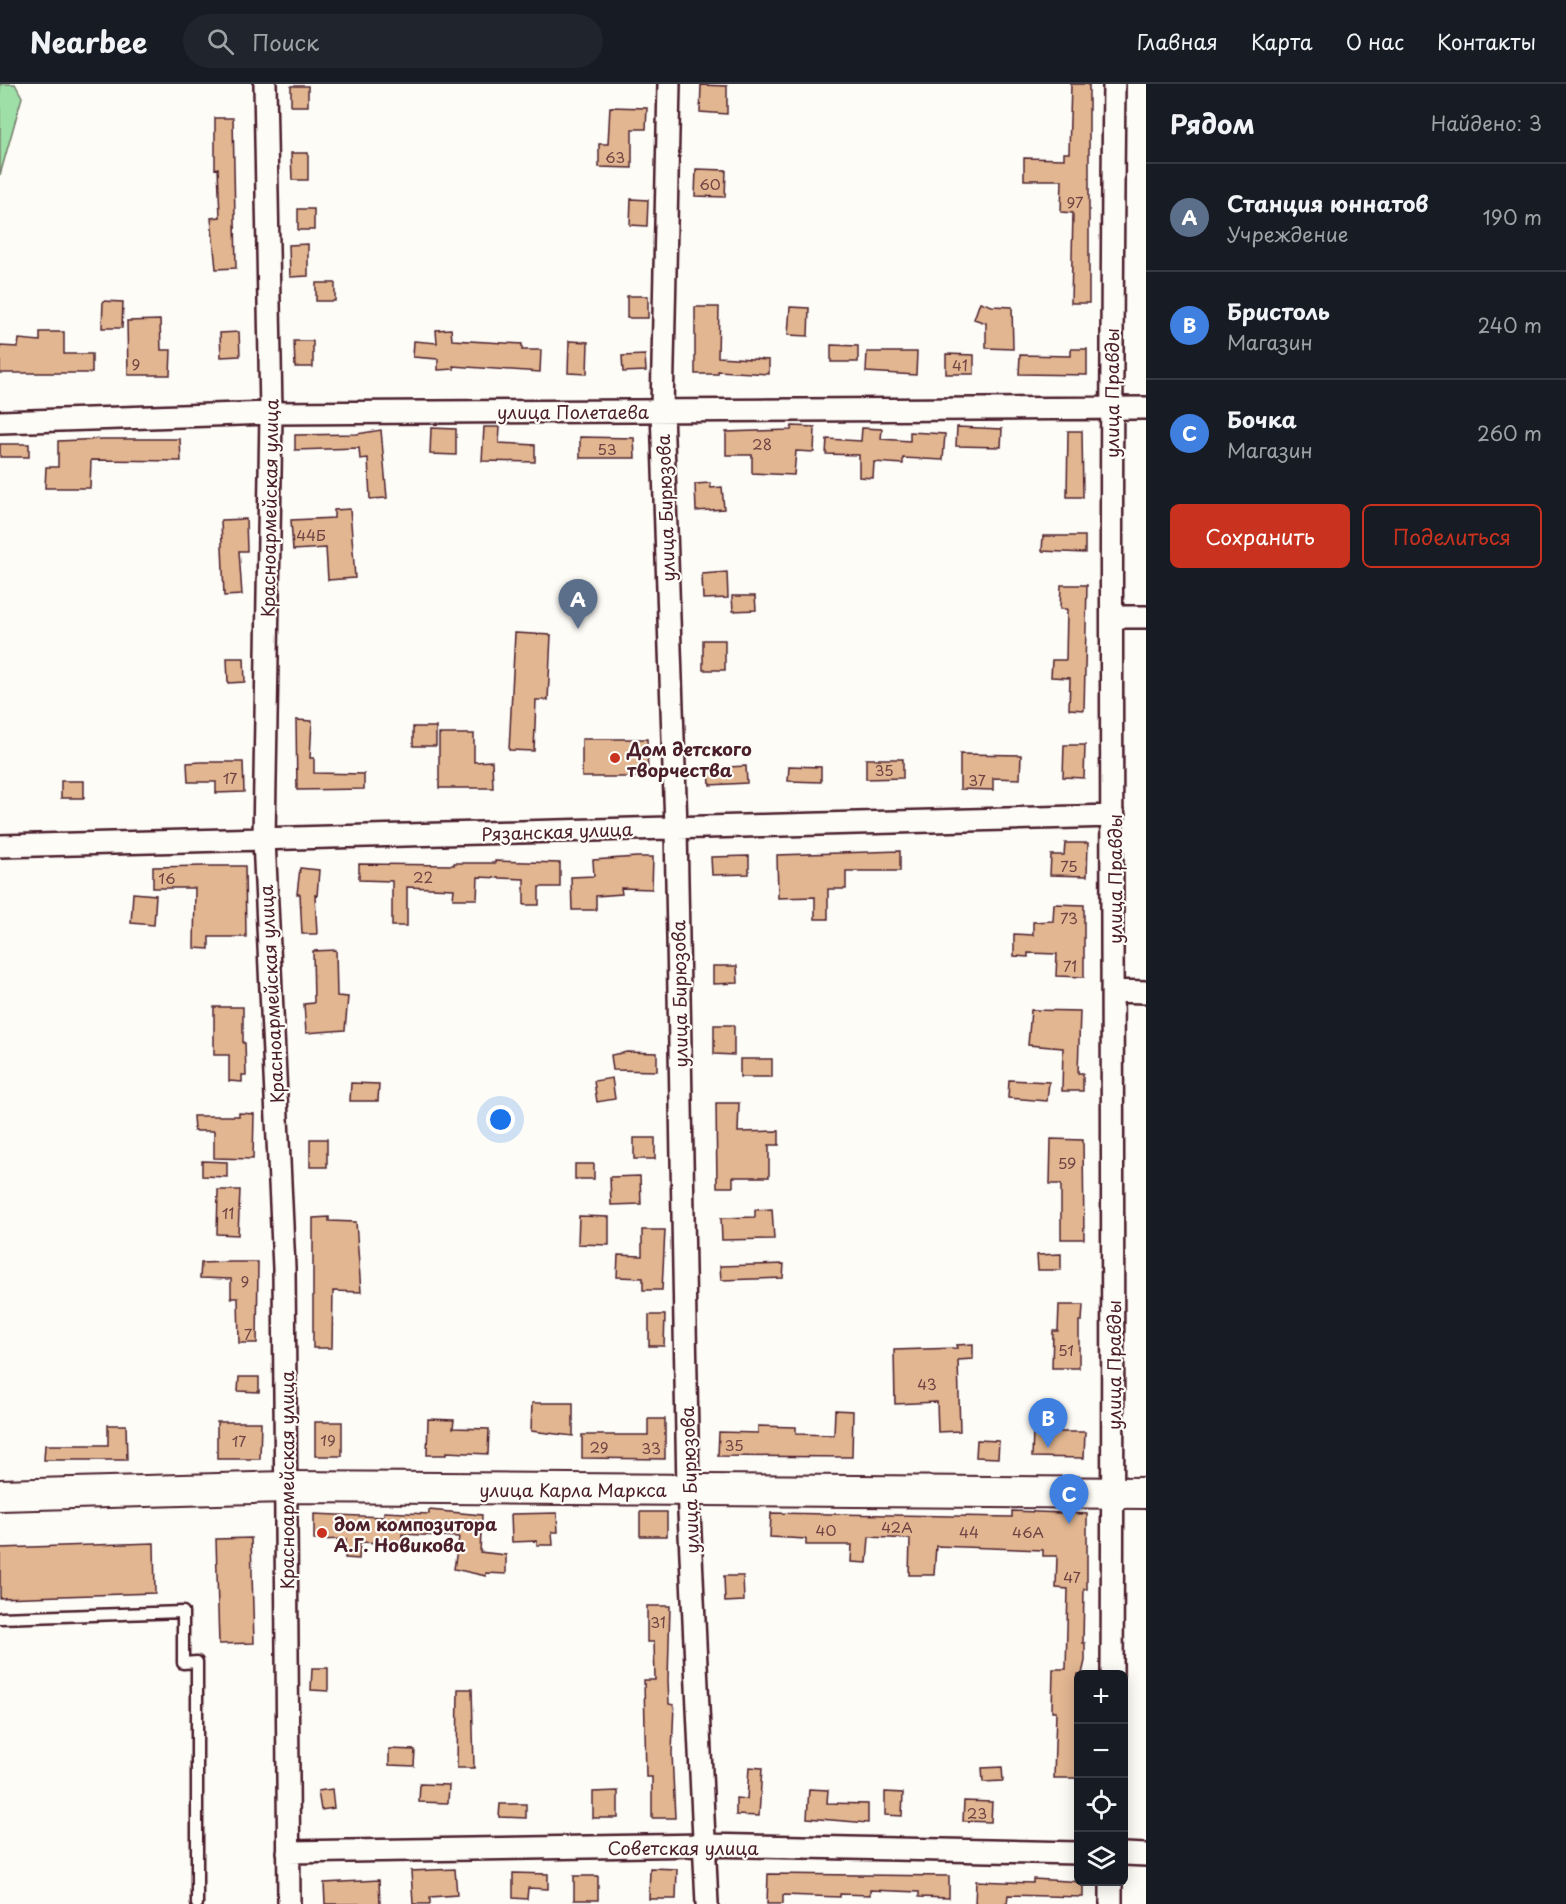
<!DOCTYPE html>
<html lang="ru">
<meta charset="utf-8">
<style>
:root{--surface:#171b24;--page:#20242c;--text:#f1f3f6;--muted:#9ea1a6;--line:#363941;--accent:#c8321e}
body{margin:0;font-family:"Playpen Sans",sans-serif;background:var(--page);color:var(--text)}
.controls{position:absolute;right:18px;bottom:18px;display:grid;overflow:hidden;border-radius:9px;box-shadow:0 3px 15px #0003}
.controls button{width:54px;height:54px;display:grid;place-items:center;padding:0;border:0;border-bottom:2px solid var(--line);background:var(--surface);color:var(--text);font:30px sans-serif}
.you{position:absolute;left:501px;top:1036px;width:21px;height:21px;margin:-15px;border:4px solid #fff;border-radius:50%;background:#1a73e8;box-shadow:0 0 0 9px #1a73e833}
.badge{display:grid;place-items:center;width:39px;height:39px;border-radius:50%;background:var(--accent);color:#fff;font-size:20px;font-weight:700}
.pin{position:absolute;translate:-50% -50px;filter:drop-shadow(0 2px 3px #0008)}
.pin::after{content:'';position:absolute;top:32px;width:21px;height:18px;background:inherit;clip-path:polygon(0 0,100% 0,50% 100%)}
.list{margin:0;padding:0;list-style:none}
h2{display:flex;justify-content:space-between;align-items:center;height:78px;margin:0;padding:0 24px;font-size:26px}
h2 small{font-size:20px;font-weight:400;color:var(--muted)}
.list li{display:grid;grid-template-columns:39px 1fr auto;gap:18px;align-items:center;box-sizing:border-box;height:108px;padding:0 24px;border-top:2px solid var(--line)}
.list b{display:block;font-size:22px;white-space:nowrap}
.list p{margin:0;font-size:20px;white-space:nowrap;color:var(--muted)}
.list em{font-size:20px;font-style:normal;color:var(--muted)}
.actions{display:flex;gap:12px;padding:18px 24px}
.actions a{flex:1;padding:14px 0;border:2px solid var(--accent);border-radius:9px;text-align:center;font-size:21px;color:var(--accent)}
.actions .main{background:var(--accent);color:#fff}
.icon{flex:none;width:33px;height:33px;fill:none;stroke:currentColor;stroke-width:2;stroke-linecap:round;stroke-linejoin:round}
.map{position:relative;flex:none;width:1146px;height:1820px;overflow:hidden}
header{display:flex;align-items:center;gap:36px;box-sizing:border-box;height:84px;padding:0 30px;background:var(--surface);border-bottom:2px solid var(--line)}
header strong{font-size:28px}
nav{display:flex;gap:33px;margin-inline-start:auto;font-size:21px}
.search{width:420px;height:54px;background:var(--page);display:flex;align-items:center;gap:15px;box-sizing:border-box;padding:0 21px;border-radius:33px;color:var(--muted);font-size:22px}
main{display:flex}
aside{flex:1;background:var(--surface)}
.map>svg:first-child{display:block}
.green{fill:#9edea7;stroke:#747e69;stroke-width:1.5}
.building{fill:#e1b691;stroke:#4a1f2b;stroke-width:1.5}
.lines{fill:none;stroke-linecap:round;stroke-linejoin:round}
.service-casing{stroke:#4a1f2b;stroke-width:15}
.minor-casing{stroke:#4a1f2b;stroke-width:26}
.secondary-casing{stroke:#4a1f2b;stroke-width:34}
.service{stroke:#fdfcf7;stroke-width:10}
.minor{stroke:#fdfcf7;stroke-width:21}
.secondary{stroke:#fdfcf7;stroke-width:30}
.poi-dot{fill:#c8321e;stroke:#fdfcf7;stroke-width:2}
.labels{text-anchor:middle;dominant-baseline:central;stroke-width:4.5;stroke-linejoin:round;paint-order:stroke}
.number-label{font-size:15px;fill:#704544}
.street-label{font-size:18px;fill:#4a1f2b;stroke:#fdfcf7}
.poi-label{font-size:18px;font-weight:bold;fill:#4a1f2b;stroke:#fdfcf7;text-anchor:start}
</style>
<header>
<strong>Nearbee</strong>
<div class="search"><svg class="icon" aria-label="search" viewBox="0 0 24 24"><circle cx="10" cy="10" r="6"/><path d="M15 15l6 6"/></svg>Поиск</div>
<nav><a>Главная</a><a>Карта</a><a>О нас</a><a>Контакты</a></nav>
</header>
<main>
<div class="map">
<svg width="1146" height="1820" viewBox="0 0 1146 1820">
<rect width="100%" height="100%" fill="#fdfcf7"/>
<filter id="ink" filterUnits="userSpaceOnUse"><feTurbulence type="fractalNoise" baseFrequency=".0167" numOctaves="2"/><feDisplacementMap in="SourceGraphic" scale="12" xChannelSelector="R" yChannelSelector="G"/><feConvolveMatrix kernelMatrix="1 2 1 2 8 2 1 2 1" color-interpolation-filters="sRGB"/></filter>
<g filter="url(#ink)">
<!-- green -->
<path class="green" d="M0 0H15L22 13 0 91Z"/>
<!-- building -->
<path class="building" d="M1071 0H1089V219H1071L1073 129 1061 128 1062 96H1024V74L1064 75V69H1069Z
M701 1 727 2V30L700 28Z
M291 2H308V22H291Z
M610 23 647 24 646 45H632V84L599 83V60H608Z
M215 34H233L236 184 216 185 211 134 220 133 218 84 215 85Z
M291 69H308V96H292Z
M696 85 726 86 725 113 695 112Z
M631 115 648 116 647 142 630 141Z
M298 125H314V146H298Z
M308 160V192L290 193 289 161Z
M316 199H335V217H316Z
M627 212H648V234H627Z
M103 217 123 218 122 244H102Z
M980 218 992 222 1012 223 1013 265 986 264V239L974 235Z
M695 223H719L718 273 769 276V290L718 287V290H695Z
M790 223 809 224 808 252 788 251Z
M160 236 161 266H171L170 291H128L127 237Z
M451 245 452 256 522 260V266H541L540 288 453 282 454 285 438 286V275L413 273 414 257 437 259 436 246Z
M40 248H64V270H92V289H0V262L18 263 19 255 40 257Z
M239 248 240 272 221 273 220 249Z
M294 257H313V283H295Z
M569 257 588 258 587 290 568 289Z
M831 261 858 262V278H831Z
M1071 265H1087V291L1019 290 1020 271 1071 272Z
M867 268H917L916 291 866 288Z
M946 270 974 271V290H946Z
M645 271 646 287 623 288 622 272Z
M792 342 815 343 814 368 796 367 794 391 752 389V371H726V348L791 346Z
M484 343H500L499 359 535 361V378L482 377Z
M957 343 1002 345 1001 363 956 362Z
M431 344 456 345V371L430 370Z
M862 344 882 345 881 355 910 357V348L945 350 943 376 903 374V380L874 378 873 394 859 393V371L826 370 827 355 861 357Z
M381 346 387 414 370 415 368 374 360 375 359 364 295 366V351L357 350Z
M1068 347H1082L1083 413H1067Z
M580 353 634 354 635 374H580Z
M103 355H180L181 377 91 376 90 404H45L46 383H58V357Z
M0 360H29V373H0Z
M710 399 711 404 722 403 724 425 696 427 695 400Z
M350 425 355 494 328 496 326 464 293 466 291 436 334 434V426Z
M246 435 247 467H239L242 511 224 512 221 436Z
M1043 452H1085V469L1042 467Z
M727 488 728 514 703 515 702 490Z
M1061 501H1087L1084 626 1069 625 1070 594 1051 593 1052 576H1066L1067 525H1060Z
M732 512H755L756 526 733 527Z
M515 549 551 551 548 616H536L534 667 509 666Z
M703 556H725V586H703Z
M227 574H244L245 598 228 599Z
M296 636 312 637 310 674H314V689L364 690V705L297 706Z
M413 643H436V662H413Z
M439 650H474V678L492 677 493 704H439Z
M582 655H647L648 693H582Z
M1064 661H1085L1084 694 1063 693Z
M960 670 1021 671 1020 695 993 694V706L960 705Z
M866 675H903V694L866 695Z
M201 678H243L244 708 216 709V698H188L187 679Z
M746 682 747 699 710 701 709 684Z
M789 682 821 683V698L788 697Z
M61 697H84V714H61Z
M1065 759H1088L1087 792 1050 791 1051 771H1064Z
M900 767V787H846V805H828V835H815V813L778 814 777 771Z
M749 772V790L712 791 711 773Z
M637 773H653L652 805 621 804 622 810 596 812V826H572L571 793 594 792 593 776Z
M495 777 560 779V803H539V821H524V795L478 793 477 815H453L454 805 407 803V842H392V797L359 796V780L454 781V779H495Z
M205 782H245L246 853H209V865L194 864 195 804H153V783Z
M300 784 319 786 317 812 315 811 317 850H302L300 810H297Z
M133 809 156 811 154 841 131 839Z
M1054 820 1084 821V893L1056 892 1057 870 1028 869V873L1014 872V850L1033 851V838L1053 837Z
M336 866 337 912 348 913 345 946 306 949 304 920 314 919 313 867Z
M713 882H737L738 899 713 900Z
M214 923H243V959H245L246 991H242V998L229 997V971H214Z
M1031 926 1080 927 1078 989H1083V1007H1062L1063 964 1028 961Z
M714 941H734V971L714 970Z
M627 968 657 969V987L613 986 611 971Z
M740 975H772V993H740Z
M612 994 615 1015 597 1018 594 997Z
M1009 996 1049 998 1047 1017 1008 1014Z
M351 999 379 1000 378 1017H350Z
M716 1019H739L738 1048 779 1047V1061H769V1093H733V1103H717Z
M239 1029 254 1030 253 1075 214 1074V1047H194L193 1032H239Z
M634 1054H655V1075H634Z
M310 1055H327V1083H310Z
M1051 1055 1083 1056 1084 1155H1061V1100H1050Z
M202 1077 227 1078V1093L202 1092Z
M575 1080H594V1095H575Z
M640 1092 641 1120 611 1121 610 1093Z
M218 1106H240L238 1151 217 1150Z
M772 1125 774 1155 722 1156 721 1134 755 1133V1126Z
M579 1132 609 1133V1161L578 1160Z
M329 1133V1137L356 1138 361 1208 333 1207 332 1264H313V1134Z
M642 1146H665L662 1206H643V1194L617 1193 618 1171 642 1172Z
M1061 1170V1186H1038L1037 1171Z
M230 1178H258L257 1259H239L238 1214H231V1195L200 1194 201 1179Z
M784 1180 783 1194 721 1196 720 1182Z
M1059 1221H1083L1082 1237H1079V1284H1052L1053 1247H1058Z
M649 1231H665L664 1262H649Z
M973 1260V1275L958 1276 960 1347 938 1348 937 1318 895 1320 894 1266 957 1264 956 1261Z
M239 1293H259V1308L238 1307Z
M532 1319H573V1352L531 1347Z
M835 1326 853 1327 852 1373 718 1372 719 1348 758 1349V1342L796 1343V1350L834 1351Z
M428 1335 454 1336 453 1344 489 1345 488 1370 446 1368V1371H427Z
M648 1335H665V1375L582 1374V1351H648Z
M217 1338H261L260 1375H217Z
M315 1338H342V1372H315Z
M108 1341H126L127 1376H44L45 1361H108Z
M1033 1348H1085L1084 1374 1032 1373Z
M977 1356 999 1357 998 1374 976 1373Z
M429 1426 482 1431 480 1468 506 1471V1490L486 1489V1492L454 1485 459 1453 402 1450V1460L360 1458 359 1475 345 1474 346 1455 314 1456V1430L384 1433V1428L429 1430Z
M1012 1427 1087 1430V1505H1084L1083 1559H1085V1577L1082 1590H1078V1694H1054L1056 1627H1052L1053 1585H1066L1068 1505 1056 1504 1057 1472H1043V1466L936 1462 934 1491H909L910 1455 869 1453 867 1479 851 1478 852 1461H806V1455L770 1453 771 1429 1012 1433Z
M640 1428H667V1452H640Z
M557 1429 558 1448H552L553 1461H537V1457L512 1458 511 1430Z
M251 1454 254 1559 219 1560 216 1455Z
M154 1459 155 1509 0 1514V1464Z
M724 1492H743L744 1517 725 1518Z
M647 1522H670L668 1596 669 1620 674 1621 672 1669 675 1734H652V1693H646L644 1596H655L654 1558H647Z
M312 1584H328V1607L311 1606Z
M458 1605H472L474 1684H457Z
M389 1665 415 1666 414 1682 389 1681Z
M749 1683 762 1684 759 1732 736 1731V1714L747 1715Z
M1002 1683 1003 1697 983 1698 982 1684Z
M420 1700 449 1701 448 1719 419 1718Z
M332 1705 334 1724 321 1726 318 1707Z
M809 1705 828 1706 827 1719 868 1720V1739L807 1734Z
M618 1707V1734H593V1708Z
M885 1708 903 1709 902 1732 885 1731Z
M964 1717 992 1718 991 1738 963 1737Z
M500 1720H526V1734L499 1733Z
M650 1784 677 1785 676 1815H649Z
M455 1785 457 1811 430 1813V1820H413L411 1787Z
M513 1789 548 1790V1805L528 1804 527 1815 513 1814Z
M768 1790 949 1792V1814L919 1813V1808L870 1806V1811L840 1810V1813L783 1811V1820H767Z
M574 1792H598V1816H574Z
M1033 1795 1083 1798V1813L1008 1811 1007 1820H975L976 1797 1033 1799Z
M379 1796 380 1820H325L324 1799Z"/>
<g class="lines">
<defs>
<path id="service" d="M0 1534 183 1528V1579L197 1578V1820"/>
<path id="minor" d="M265 0 271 329 264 756 284 1184 289 1820
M669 0 662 326 676 743 688 1406 707 1820
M0 338 271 329 1146 324
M1112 533H1146
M0 762 1114 732
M1114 907 1146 908
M1112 1590C1115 1060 1108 530 1114 0
M288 1768 705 1761 1078 1769
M1124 1770 1146 1771
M1111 1798V1820"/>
<path id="secondary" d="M0 1411 286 1403 1146 1409"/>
</defs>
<!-- service casing -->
<use href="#service" class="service-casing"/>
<!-- minor casing -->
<use href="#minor" class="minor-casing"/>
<!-- secondary casing -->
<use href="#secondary" class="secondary-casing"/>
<!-- service -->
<use href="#service" class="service"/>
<!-- minor -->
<use href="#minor" class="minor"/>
<!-- secondary -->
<use href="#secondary" class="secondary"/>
</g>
</g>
<!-- markers -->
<g class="poi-dot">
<circle cx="615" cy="674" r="6"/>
<circle cx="322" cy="1449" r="6"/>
</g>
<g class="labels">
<!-- number labels -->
<g class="number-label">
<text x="615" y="72">63</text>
<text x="710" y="99">60</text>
<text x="1075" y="117">97</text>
<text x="136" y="279">9</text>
<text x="960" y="280">41</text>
<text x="762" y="359">28</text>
<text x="607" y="364">53</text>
<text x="311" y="450">44Б</text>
<text x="884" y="685">35</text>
<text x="230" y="693">17</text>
<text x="977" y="695">37</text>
<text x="1069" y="781">75</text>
<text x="423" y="792">22</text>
<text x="167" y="793">16</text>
<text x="1069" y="833">73</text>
<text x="1070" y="881">71</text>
<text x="1067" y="1078">59</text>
<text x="228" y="1128">11</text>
<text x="245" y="1196">9</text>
<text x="248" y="1249">7</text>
<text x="1066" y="1265">51</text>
<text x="927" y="1299">43</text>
<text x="328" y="1355">19</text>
<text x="239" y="1356">17</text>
<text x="734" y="1360">35</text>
<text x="599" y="1362">29</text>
<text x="651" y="1363">33</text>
<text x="897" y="1442">42А</text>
<text x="826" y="1445">40</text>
<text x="969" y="1447">44</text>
<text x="1028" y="1447">46А</text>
<text x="1072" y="1492">47</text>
<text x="658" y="1537">31</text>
<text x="977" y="1728">23</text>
</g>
<!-- street labels -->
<g class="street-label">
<text transform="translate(1111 309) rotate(-90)">улица Правды</text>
<text x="573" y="327">улица Полетаева</text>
<text transform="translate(269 424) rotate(-89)">Красноармейская улица</text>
<text transform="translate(665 424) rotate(-92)">улица Бирюзова</text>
<text transform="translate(557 747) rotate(-2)">Рязанская улица</text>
<text transform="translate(1114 795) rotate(-90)">улица Правды</text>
<text transform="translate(271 910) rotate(-93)">Красноармейская улица</text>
<text transform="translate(679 910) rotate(-91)">улица Бирюзова</text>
<text transform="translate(1113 1281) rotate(-90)">улица Правды</text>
<text transform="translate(286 1396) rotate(-90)">Красноармейская улица</text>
<text transform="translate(689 1396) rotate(-92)">улица Бирюзова</text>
<text x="573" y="1405">улица Карла Маркса</text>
<text x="683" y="1763">Советская улица</text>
</g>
<!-- poi labels -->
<g class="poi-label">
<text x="627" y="664">Дом детского<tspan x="627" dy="21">творчества</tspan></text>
<text x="334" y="1439">дом композитора<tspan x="334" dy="21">А.Г. Новикова</tspan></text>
</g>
</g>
</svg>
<div class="controls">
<button>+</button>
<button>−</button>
<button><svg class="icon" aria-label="locate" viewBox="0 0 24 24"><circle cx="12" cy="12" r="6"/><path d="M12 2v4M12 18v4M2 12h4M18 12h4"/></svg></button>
<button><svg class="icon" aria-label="layers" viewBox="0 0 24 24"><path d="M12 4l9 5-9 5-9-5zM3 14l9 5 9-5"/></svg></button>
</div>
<div class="you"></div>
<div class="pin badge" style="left:578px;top:545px;background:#5c6f8a">A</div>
<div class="pin badge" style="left:1048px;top:1364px;background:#3f7fe0">B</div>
<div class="pin badge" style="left:1069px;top:1440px;background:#3f7fe0">C</div>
</div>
<aside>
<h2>Рядом<small>Найдено: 3</small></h2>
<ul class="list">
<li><span class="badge" style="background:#5c6f8a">A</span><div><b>Станция юннатов</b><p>Учреждение</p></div><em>190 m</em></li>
<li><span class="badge" style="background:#3f7fe0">B</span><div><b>Бристоль</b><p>Магазин</p></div><em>240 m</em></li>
<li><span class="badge" style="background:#3f7fe0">C</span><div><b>Бочка</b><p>Магазин</p></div><em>260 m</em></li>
</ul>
<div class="actions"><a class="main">Сохранить</a><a>Поделиться</a></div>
</aside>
</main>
